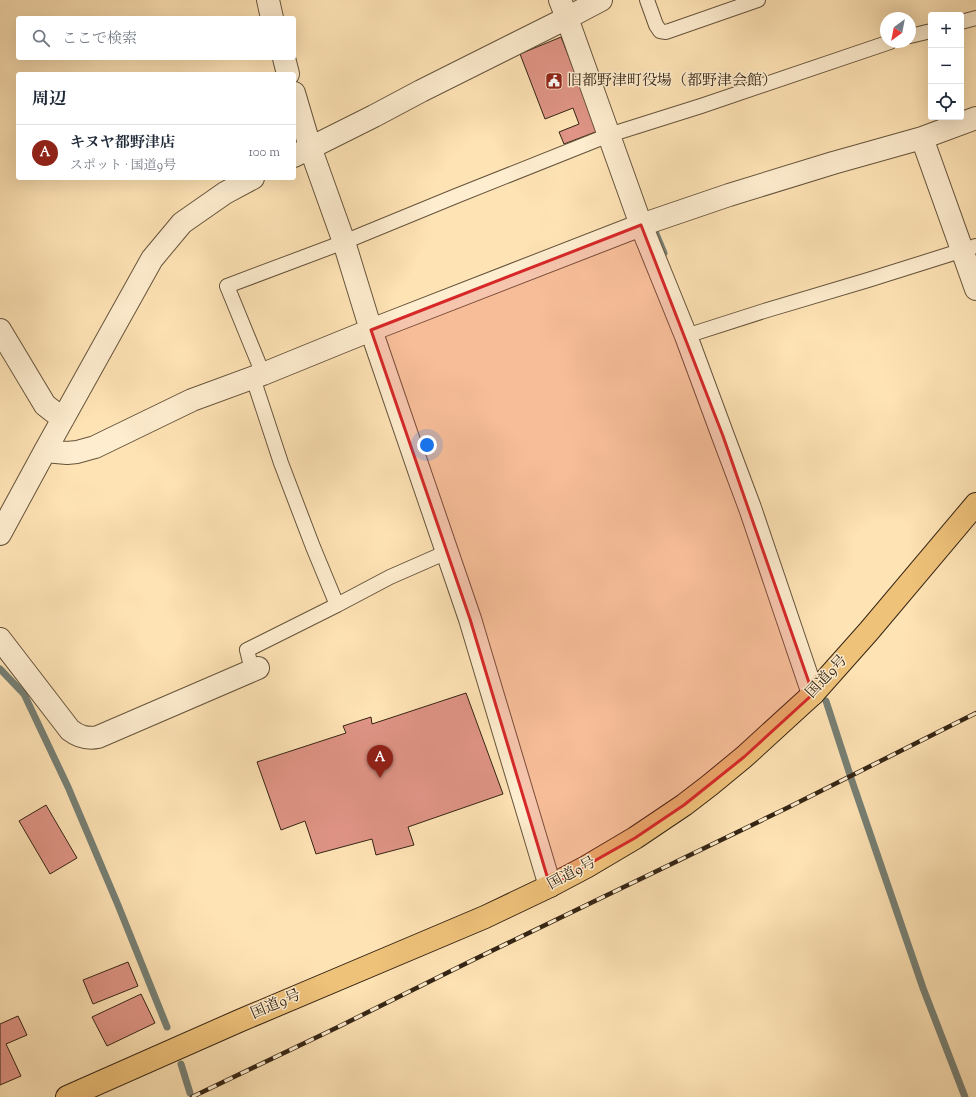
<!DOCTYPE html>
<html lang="ja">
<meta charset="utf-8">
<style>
:root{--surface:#fff;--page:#f6f6f7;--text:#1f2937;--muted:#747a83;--line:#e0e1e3;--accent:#8f2418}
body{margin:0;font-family:"Sorts Mill Goudy","Noto Serif JP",serif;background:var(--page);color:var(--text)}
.controls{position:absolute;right:12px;top:12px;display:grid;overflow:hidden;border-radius:4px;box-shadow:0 4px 16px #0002}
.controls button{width:36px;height:36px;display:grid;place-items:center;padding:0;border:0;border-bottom:1px solid var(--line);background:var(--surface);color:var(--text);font:20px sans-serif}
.compass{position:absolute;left:880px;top:12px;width:36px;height:36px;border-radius:50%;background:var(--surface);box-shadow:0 4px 16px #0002;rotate:212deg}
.you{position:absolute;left:427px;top:445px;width:14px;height:14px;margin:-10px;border:3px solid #fff;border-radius:50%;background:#1a73e8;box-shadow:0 0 0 6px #1a73e833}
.badge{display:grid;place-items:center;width:26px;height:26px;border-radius:50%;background:var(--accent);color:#fff;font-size:13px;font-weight:700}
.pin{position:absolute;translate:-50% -33px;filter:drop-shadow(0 1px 2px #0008)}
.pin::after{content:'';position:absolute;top:21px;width:14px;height:12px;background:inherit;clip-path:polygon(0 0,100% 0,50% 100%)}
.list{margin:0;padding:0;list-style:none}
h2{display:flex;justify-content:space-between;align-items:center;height:52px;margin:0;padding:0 16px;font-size:17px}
h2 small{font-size:13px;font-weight:400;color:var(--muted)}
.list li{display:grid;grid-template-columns:26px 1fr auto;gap:12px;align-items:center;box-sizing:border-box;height:56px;padding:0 16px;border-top:1px solid var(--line)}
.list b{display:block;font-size:15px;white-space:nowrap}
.list p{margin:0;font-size:13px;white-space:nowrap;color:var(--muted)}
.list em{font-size:13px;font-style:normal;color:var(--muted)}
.icon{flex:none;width:22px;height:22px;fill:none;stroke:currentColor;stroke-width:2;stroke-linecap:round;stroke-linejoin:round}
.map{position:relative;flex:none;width:976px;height:1097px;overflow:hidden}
.search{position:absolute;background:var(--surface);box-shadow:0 4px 16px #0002;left:16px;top:16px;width:280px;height:44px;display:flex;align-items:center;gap:10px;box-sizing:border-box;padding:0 14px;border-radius:4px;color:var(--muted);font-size:15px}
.panel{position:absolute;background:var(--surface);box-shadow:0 4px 16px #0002;left:16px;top:72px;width:280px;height:108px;border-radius:4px}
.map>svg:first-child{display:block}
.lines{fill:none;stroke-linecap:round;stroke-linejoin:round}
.stream{stroke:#768075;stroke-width:7}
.building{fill:#df9485;stroke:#342414}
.lane-casing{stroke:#66543c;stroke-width:16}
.street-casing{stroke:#66543c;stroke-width:24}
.highway-casing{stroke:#342414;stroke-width:24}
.lane{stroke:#feedcf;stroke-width:14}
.street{stroke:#feedcf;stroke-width:22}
.highway{stroke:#efc27a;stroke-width:22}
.rail-casing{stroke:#342414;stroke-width:4.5}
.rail{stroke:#feedcf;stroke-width:3;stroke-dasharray:9;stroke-linecap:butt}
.marked{fill:#d62828;fill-opacity:0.2;stroke:#d62828;stroke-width:3;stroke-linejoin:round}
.labels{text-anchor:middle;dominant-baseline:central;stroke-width:3;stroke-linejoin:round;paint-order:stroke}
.poi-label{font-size:15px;fill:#342414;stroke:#feedcf;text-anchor:start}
.street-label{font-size:15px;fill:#342414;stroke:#feedcf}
</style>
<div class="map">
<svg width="976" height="1097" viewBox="0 0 976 1097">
<rect width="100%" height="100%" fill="#fee3b5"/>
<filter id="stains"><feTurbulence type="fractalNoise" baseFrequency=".005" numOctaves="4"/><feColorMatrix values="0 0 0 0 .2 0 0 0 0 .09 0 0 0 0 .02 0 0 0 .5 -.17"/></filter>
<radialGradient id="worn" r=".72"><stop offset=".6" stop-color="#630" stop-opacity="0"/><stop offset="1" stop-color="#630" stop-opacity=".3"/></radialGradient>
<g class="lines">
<!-- stream -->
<path class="stream" d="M652 224 664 253
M0 669 24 694 68 787 118 905 167 1027
M826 701 852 781 923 988 965 1097
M181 1064 190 1093"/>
</g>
<!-- building -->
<path class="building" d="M561 37 598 131 564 144 559 132 579 124 573 108 545 119 520 54Z
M466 693 503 794 408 827 414 845 376 855 372 839 316 854 305 821 281 830 257 762 346 733 343 726 371 717 372 724Z
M46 805 77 858 50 874 19 821Z
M128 962 138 986 93 1004 83 980Z
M141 994 155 1023 107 1046 92 1017Z
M18 1016 27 1035 6 1044 21 1076 0 1085V1024Z"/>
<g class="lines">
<defs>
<path id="lane" d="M647 0 656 25 660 31 666 32 758 0
M961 22 976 18
M910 36 931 31
M686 336 764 311 868 280 976 246
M263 374 227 286 344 242 456 196 609 135 701 106 890 42
M253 378 281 463 313 547 337 605
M252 670 247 650 337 605 390 577 447 552"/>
<path id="street" d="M268 0 272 18
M560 0 567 18 641 225 686 336 723 436 750 508 813 694
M284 58 288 74
M294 93 310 147 344 242 371 330 470 619 550 886
M922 138 976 289
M294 156 374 116 421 91 567 18 601 0
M0 330 45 405 63 419
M45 451 67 453 77 452 95 447 192 400 263 374 371 330 641 225 729 195 833 163 922 138 976 118
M0 534 45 451 152 259 182 223 225 193 253 178
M0 639 70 730C79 737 87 739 98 737L258 668"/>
<path id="highway" d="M67 1097 239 1021 485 917 550 886 586 867 635 838 684 805 710 785 744 757 813 694 869 631 976 504"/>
</defs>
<!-- lane casing -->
<use href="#lane" class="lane-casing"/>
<!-- street casing -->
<use href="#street" class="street-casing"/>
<!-- highway casing -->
<use href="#highway" class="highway-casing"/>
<!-- lane -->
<use href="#lane" class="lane"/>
<!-- street -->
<use href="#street" class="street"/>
<!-- highway -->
<use href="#highway" class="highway"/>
<defs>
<path id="rail" d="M192 1097 336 1028 475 959 787 808 976 713"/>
</defs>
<!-- rail casing -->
<use href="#rail" class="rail-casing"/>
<!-- rail -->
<use href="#rail" class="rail"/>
</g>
<!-- marked area -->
<path class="marked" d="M641 225 723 436 813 694 744 757 684 805 635 838 550 886 470 619 371 330Z"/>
<!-- icons -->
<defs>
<symbol id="civic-square" viewBox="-11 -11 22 22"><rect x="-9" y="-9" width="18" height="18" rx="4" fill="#8f2418" stroke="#feedcf"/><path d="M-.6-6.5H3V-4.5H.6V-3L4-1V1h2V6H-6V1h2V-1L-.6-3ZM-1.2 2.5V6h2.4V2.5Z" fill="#fff"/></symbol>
</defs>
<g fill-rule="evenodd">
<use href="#civic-square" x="544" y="71" width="20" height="20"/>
</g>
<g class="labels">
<!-- poi labels -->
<g class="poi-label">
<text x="567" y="81">旧都野津町役場（都野津会館）</text>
</g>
<!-- street labels -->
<g class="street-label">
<text transform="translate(827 677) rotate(-47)">国道9号</text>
<text transform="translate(572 874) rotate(-28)">国道9号</text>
<text transform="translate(276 1005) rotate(-23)">国道9号</text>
</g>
</g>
<rect width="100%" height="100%" filter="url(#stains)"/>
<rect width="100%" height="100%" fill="url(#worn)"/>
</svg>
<div class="controls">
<button>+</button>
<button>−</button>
<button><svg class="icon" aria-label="locate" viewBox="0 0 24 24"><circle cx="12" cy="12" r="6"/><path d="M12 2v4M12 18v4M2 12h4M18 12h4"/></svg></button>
</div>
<svg class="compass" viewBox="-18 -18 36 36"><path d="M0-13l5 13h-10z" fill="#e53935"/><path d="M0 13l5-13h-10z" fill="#747a83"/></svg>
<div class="you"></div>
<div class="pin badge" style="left:380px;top:778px">A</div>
<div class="search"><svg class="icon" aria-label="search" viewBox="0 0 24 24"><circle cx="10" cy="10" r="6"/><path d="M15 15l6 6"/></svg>ここで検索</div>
<section class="panel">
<h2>周辺<small></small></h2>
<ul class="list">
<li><span class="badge">A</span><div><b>キヌヤ都野津店</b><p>スポット · 国道9号</p></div><em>100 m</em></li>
</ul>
</section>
</div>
